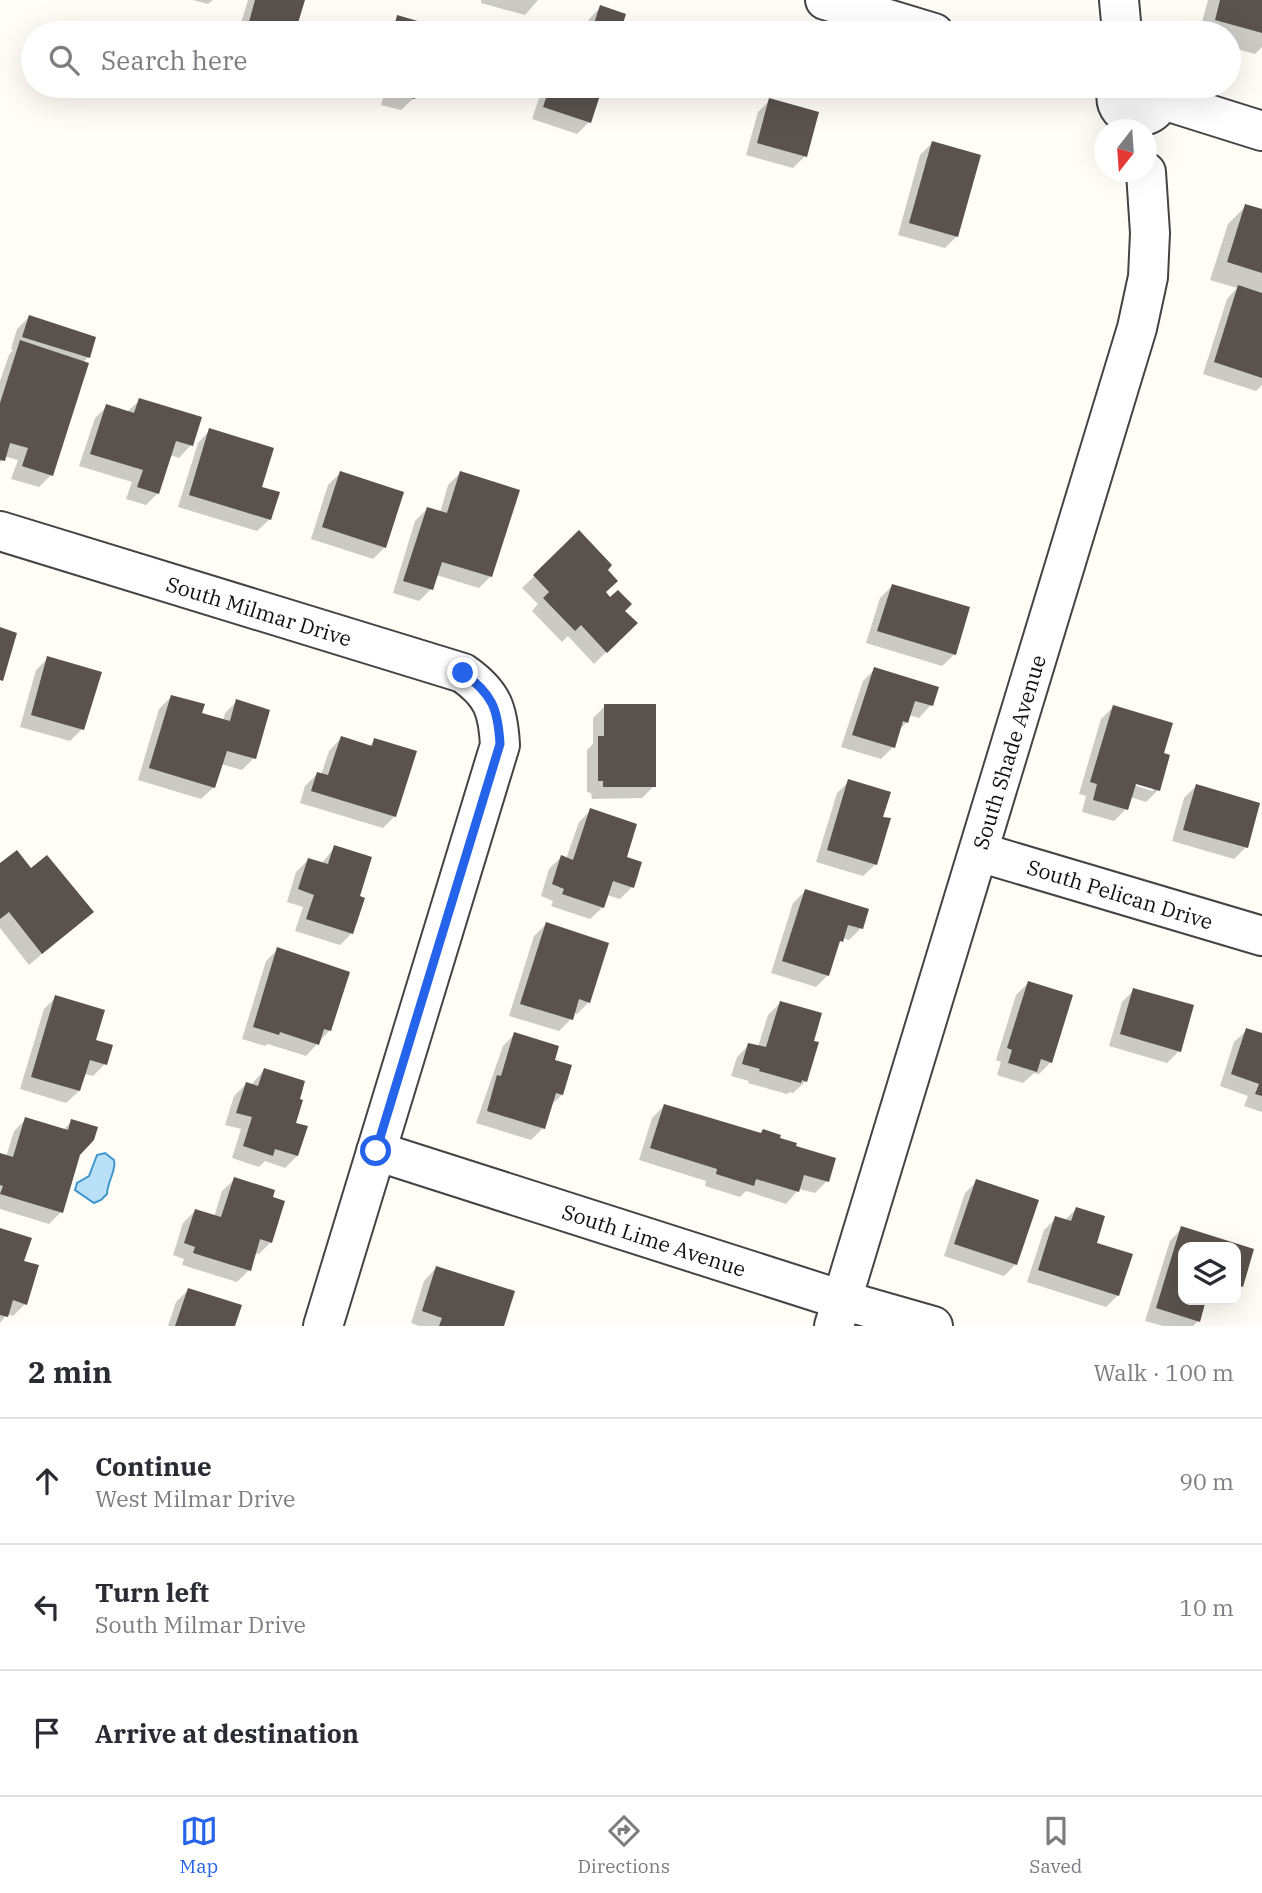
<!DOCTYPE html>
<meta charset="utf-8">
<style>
:root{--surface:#fff;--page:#f7f7f7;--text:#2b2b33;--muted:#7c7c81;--line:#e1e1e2;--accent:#2563eb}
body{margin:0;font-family:"IBM Plex Serif",serif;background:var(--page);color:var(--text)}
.controls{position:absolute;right:21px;bottom:21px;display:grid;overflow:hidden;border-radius:14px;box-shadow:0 7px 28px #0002}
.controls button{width:63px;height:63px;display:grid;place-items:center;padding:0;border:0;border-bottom:2px solid var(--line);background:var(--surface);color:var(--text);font:35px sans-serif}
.compass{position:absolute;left:1094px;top:119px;width:63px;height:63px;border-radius:50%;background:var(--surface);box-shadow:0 7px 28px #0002;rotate:197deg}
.stop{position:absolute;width:21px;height:21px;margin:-16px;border:5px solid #2563eb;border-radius:50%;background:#fff}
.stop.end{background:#2563eb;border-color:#fff;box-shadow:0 2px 7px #0008}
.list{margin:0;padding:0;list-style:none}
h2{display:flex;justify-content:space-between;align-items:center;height:91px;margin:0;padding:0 28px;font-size:30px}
h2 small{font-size:23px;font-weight:400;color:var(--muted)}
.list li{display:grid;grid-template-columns:46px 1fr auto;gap:21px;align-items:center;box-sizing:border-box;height:126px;padding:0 28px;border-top:2px solid var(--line)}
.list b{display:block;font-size:26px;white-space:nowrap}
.list p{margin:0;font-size:23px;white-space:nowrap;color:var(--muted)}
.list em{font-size:23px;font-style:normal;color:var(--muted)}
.icon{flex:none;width:38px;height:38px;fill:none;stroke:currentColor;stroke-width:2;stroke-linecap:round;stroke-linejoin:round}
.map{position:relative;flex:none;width:1262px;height:1326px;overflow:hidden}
.search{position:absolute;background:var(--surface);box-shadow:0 7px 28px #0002;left:21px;right:21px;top:21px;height:77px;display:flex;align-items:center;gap:18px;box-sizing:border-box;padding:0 24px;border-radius:38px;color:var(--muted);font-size:26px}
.sheet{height:469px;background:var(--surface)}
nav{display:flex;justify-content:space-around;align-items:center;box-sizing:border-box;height:98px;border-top:2px solid var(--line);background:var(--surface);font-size:19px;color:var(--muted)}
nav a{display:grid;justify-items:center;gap:4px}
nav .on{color:var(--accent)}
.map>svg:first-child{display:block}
.water{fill:#b9e0f7;stroke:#3f96cf;stroke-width:2}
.shadow{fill:#0003;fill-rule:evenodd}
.building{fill:#5a524d}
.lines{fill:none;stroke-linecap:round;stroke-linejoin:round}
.minor-casing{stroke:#444;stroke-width:42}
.tertiary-casing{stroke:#444;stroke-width:42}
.minor{stroke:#fff;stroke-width:38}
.tertiary{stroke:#fff;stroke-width:38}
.route{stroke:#2563eb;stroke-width:9}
.labels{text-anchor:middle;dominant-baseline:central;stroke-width:7;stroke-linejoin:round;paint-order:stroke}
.street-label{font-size:21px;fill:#111;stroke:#fff}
</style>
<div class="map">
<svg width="1262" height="1326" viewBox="0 0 1262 1326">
<rect width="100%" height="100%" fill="#fffdf5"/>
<!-- water -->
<path class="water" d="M105 1153 114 1160C117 1170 107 1182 107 1194L101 1200 94 1203 75 1190 77 1183 89 1176 97 1155Z"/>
<!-- shadow -->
<path class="shadow" d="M193 0H213L208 4Z
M248 0H303L293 33H238Z
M481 0H538L525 15 481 3Z
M1208 0H1262V47L1255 54 1229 47V33H1199Z
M601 7 624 15 618 33H584L589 19Z
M398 17 433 27 432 33H385Z
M444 29 455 33H440Z
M387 86H460L449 97 417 87 414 98 401 110 381 105Z
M469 86H484L480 90Z
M543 86H601L589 122 577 134 532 119Z
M770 100 805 156 793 168 746 155 758 112Z
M932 143 957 236 945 248 898 235 920 155Z
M1246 206 1262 211V385L1256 391 1203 374 1227 299 1237 288 1210 280 1228 224Z
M29 317 88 357 83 363 51 475 39 487 11 479 18 460 4 456 0 463V381L9 355 13 350 11 349 17 329Z
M140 400 200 419 191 445 179 458 170 455 158 493 146 505 126 499 132 482 79 466 95 418 107 406 127 412Z
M210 430 260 488 270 519 257 531 178 507 198 443Z
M340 473 385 547 373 559 311 539 328 485Z
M460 473 491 576 479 588 436 575 431 589 419 601 393 593 415 521 427 509 440 513 448 485Z
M579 533 605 570 604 593 635 623 594 664 568 636 562 642 532 611 538 604 522 588Z
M892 586 955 654 942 666 866 643 880 598Z
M48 658 82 729 70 741 20 727 36 670Z
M875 669 931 705 919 718 909 715 907 722 899 730 893 747 881 759 841 747 863 681Z
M171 697 200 714 223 721 225 713 237 701 254 758 242 770 221 764 214 787 201 799 138 780 159 709Z
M605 706 654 786 642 798 592 799 591 793 587 792V750L593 744V718Z
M1113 707 1162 755 1158 790 1146 802 1130 797 1126 809 1114 821 1082 812 1086 796 1079 794 1101 719ZM1128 780 1153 787V791L1127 783Z
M341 738 368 747 375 740 395 816 383 828 300 803 305 786 317 774 321 775 329 751Z
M849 781 881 818 876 864 863 876 816 862 837 793Z
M1196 786 1246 847 1234 859 1172 841 1184 798Z
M591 810 624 858 632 887 620 899 607 895 603 907 590 919 551 906 553 901 541 896 549 869 561 857 566 859 579 822Z
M335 847 358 897 352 933 340 945 295 931 303 907 287 902 296 872 308 860 321 864Z
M0 866 30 870 91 912 29 965 0 928Z
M805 891 861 928 849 940 842 938 837 946 828 975 816 987 771 973 793 903Z
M546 924 589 1002 577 1014 573 1013 571 1019 559 1031 509 1016 534 936Z
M278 949 330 1030 306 1056 268 1044 265 1046 242 1039 266 961Z
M1028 983 1051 1062 1039 1074 1034 1073 1023 1083 997 1075 1001 1062 996 1060 1016 995Z
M1134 990 1179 1051 1167 1063 1109 1046 1122 1002Z
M56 997 105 1064 93 1076 84 1074 79 1091 66 1103 20 1089 44 1009Z
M780 1003 812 1042 806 1081 793 1093 790 1092 787 1094 748 1083 749 1081 731 1076 737 1057 749 1045 758 1047 768 1015Z
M1247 1030 1262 1035V1112L1244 1106 1248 1096 1220 1086 1234 1042Z
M515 1034 553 1061 562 1095 550 1106 543 1128 531 1140 476 1123 503 1046Z
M264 1070 294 1124 297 1156 285 1168 265 1161 259 1167 232 1158 241 1129 225 1125 234 1096 246 1084 251 1085Z
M664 1106 778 1139 794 1147 827 1181 815 1193 799 1189 786 1204 746 1191 740 1197 705 1186 706 1181 639 1160 652 1118Z
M26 1119 63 1130 72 1121 79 1154 61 1212 49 1224 0 1209V1155L6 1157 14 1131Z
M235 1179 271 1242 259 1254 254 1253 249 1270 237 1282 182 1265 184 1259 173 1255 183 1223 195 1211 214 1217 222 1191Z
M977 1181 1016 1264 1004 1276 944 1256 965 1193Z
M1076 1209 1118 1295 1106 1307 1027 1282 1044 1230 1056 1218 1064 1221Z
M1182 1228 1252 1250 1241 1286 1236 1291V1247H1183V1300H1204L1198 1321 1193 1326H1163L1145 1321 1170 1241Z
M0 1230 22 1262 25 1304 13 1316 7 1314 0 1323Z
M436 1268 513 1292 502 1326H419L411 1323 424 1281Z
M188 1290 240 1306 233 1326H168L176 1302Z"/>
<!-- building -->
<path class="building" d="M255 0H305L295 33H246Z
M1220 0H1262V33L1215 20Z
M600 5 626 14 620 33H591Z
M397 15 435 26 433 33H393Z
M394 86H419L415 99 392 93Z
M550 86H603L591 123 543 107Z
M769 98 819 112 807 157 757 143Z
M932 141 981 155 958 237 909 223Z
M1245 204 1262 209V273L1227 262Z
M1238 285 1262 293V378L1214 362Z
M29 315 96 337 90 358 22 337Z
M20 340 89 363 53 476 22 466 28 448 10 443 5 461 0 460V403Z
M139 398 202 417 193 446 176 441 159 494 137 487 143 470 90 454 106 404 134 413Z
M209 428 274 448 262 487 280 492 271 520 189 495Z
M340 471 404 492 386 548 322 527Z
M460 471 520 490 492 577 442 562 433 590 403 581 427 507 447 513Z
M579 530 612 565 608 570 618 581 606 592 610 597 618 590 632 604 625 611 638 623 607 653 581 625 575 631 543 598 549 592 533 575Z
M892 584 970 607 956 655 877 631Z
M0 627 17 633 3 681 0 680Z
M47 656 102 672 84 730 31 715Z
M874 667 939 687 933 706 915 701 908 723 903 721 895 748 852 735Z
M171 695 205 704 202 713 230 721 236 699 270 710 256 759 227 751 215 788 149 768Z
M604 704H656V787H603V781H598V736H604Z
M1113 705 1173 723 1164 753 1170 755 1160 791 1136 784 1128 810 1093 800 1097 784 1090 782Z
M341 736 372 746 374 738 417 751 396 817 311 791 317 772 328 775Z
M848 779 891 792 883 817 891 818 877 865 827 850Z
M1196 784 1260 803 1248 848 1183 830Z
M590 808 637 824 627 857 642 862 634 888 613 881 604 908 562 894 564 889 552 884 561 855 573 860Z
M334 845 372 857 360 896 365 898 353 934 306 919 314 895 298 889 308 858 328 864Z
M17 850 31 868 47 855 94 912 42 954 9 912 0 919V863Z
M805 889 869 909 863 929 848 925 843 942 840 941 829 976 782 961Z
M546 922 609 943 590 1003 579 999 573 1020 520 1004Z
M277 947 350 972 331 1031 324 1029 319 1045 280 1032 279 1035 253 1027Z
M1028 981 1073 995 1052 1063 1041 1059 1037 1072 1008 1063 1012 1050 1007 1048Z
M1133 988 1194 1005 1181 1052 1120 1034Z
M55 995 105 1010 96 1040 113 1045 107 1065 90 1060 80 1091 31 1077Z
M780 1001 822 1013 814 1041 819 1042 807 1082 802 1080 801 1083 759 1071 760 1069 742 1064 748 1043 766 1047Z
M1246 1028 1262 1033V1096L1255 1094 1259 1084 1231 1074Z
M514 1032 559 1046 555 1060 572 1065 563 1095 556 1093 545 1129 487 1111 497 1075 501 1076Z
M264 1068 305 1081 300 1099 303 1100 296 1123 308 1126 298 1156 275 1149 273 1156 243 1146 252 1117 236 1113 246 1082 258 1086Z
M664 1104 761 1133 763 1129 781 1135 780 1138 797 1143 796 1146 836 1158 829 1182 804 1175 799 1192 756 1179 754 1186 716 1174 717 1169 650 1148Z
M25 1117 68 1130 71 1119 98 1127 94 1140 80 1155 63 1213 0 1194 3 1186 0 1185V1153L13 1157Z
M234 1177 275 1190 273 1197 285 1201 272 1243 260 1239 251 1271 193 1253 195 1247 184 1243 195 1209 221 1217Z
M976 1179 1039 1200 1017 1265 954 1244Z
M1076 1207 1105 1216 1097 1243 1133 1254 1119 1296 1038 1270 1055 1216 1071 1221Z
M1181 1226 1254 1249 1243 1287 1236 1285V1247H1183V1300H1206L1200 1322 1156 1308Z
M0 1228 32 1238 24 1261 39 1265 27 1305 13 1300 8 1317 0 1315Z
M436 1266 515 1291 504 1326H439L442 1318 422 1311Z
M188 1288 242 1305 235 1326H175Z"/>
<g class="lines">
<defs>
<path id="minor" d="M825 0 934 33
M1160 99 1262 131
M0 531 463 673C493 694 498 710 500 745L323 1326
M979 852 1262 936
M376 1151 842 1300 933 1326"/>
<path id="tertiary" d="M1119 0 1122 33
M1119 86C1103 128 1173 125 1158 86
M834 1326 1137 328 1148 277 1150 233 1146 172"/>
</defs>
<!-- minor casing -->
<use href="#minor" class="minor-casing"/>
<!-- tertiary casing -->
<use href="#tertiary" class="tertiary-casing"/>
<!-- minor -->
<use href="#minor" class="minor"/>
<!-- tertiary -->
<use href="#tertiary" class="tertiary"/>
</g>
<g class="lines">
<!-- route -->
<path class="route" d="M376 1151 500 744C498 710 493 694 463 673"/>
</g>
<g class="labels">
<!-- street labels -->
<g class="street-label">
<text transform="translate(259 611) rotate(17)">South Milmar Drive</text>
<text transform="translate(1009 752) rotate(-73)">South Shade Avenue</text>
<text transform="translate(1120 894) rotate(17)">South Pelican Drive</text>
<text transform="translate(654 1240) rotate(18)">South Lime Avenue</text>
</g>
</g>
</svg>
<div class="controls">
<button><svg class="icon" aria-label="layers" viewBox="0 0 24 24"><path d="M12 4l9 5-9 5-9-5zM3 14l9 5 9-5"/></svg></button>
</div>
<svg class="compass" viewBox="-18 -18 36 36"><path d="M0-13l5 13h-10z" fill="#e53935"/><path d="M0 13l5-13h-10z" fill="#7c7c81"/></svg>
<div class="stop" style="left:376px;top:1151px"></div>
<div class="stop end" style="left:463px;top:673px"></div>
<div class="search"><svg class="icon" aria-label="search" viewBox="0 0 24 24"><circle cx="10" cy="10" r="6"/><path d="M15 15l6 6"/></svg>Search here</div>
</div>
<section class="sheet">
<h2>2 min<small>Walk · 100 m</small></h2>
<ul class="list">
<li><svg class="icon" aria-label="ahead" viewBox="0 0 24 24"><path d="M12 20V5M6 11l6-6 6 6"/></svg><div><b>Continue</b><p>West Milmar Drive</p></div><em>90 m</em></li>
<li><svg class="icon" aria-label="left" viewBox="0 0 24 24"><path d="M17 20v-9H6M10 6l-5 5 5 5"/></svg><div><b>Turn left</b><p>South Milmar Drive</p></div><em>10 m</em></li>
<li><svg class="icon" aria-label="arrive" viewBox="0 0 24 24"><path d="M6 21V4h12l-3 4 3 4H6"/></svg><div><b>Arrive at destination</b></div></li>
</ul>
</section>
<nav>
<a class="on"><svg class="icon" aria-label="map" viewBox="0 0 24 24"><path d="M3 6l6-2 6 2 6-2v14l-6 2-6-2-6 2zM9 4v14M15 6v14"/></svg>Map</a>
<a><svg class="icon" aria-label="directions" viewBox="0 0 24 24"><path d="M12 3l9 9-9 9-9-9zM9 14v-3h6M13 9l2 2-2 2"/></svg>Directions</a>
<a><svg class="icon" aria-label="saved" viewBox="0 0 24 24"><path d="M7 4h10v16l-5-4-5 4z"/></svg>Saved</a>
</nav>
